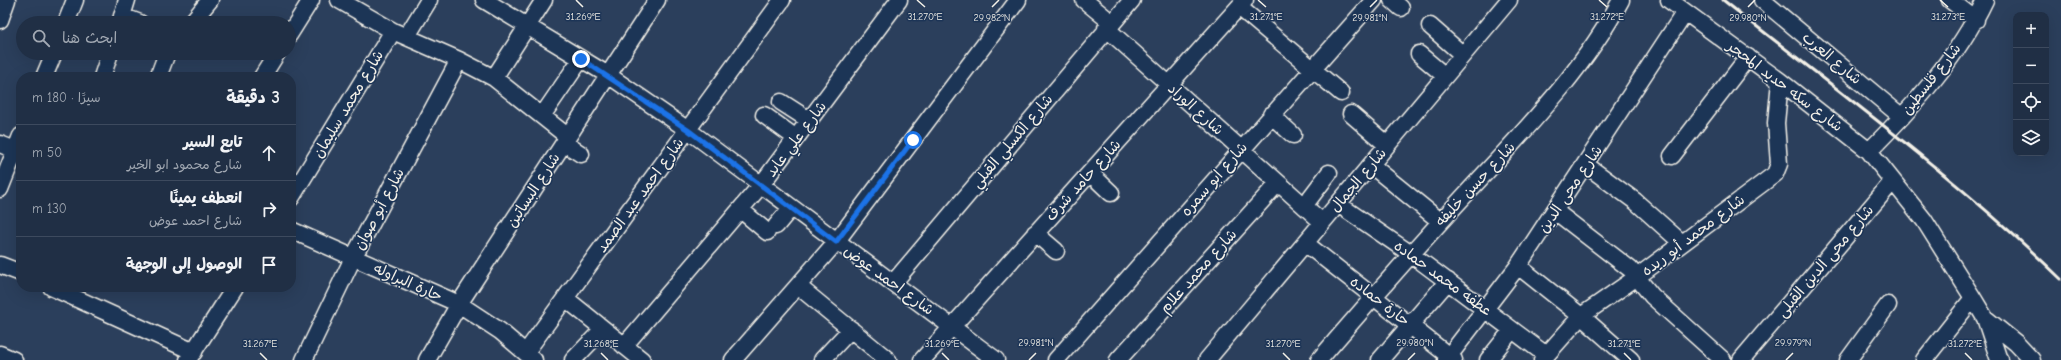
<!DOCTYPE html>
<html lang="ar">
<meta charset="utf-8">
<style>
:root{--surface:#202f45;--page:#2d3b50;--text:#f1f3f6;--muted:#a2a9b3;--line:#3d4a5e}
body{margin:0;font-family:"Comic Neue","Playpen Sans Arabic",sans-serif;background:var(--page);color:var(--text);direction:rtl}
.controls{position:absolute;right:12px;top:12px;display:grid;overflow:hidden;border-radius:8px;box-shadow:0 4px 16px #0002}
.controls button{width:36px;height:36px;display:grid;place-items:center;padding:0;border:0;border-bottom:1px solid var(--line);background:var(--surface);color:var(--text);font:20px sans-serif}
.stop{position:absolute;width:12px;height:12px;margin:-9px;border:3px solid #1a73e8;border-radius:50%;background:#fff}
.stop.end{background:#1a73e8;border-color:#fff;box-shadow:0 1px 4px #0008}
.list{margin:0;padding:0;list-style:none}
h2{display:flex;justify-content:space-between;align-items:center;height:52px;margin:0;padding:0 16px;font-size:17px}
h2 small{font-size:13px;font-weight:400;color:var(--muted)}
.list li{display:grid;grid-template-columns:26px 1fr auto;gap:12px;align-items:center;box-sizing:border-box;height:56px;padding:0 16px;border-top:1px solid var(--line)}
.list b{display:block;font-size:15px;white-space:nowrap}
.list p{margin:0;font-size:13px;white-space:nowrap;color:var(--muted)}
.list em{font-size:13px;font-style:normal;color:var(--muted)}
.icon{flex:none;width:22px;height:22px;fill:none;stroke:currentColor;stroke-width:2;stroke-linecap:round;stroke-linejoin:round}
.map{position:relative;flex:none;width:2061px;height:360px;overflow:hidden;direction:ltr}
.search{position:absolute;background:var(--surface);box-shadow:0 4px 16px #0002;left:16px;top:16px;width:280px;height:44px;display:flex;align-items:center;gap:10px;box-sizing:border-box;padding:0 14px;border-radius:22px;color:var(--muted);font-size:15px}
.panel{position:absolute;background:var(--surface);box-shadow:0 4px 16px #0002;left:16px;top:72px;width:280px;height:220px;border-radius:16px;direction:rtl}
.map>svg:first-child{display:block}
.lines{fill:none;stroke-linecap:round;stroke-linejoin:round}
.minor-casing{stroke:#f4f1e8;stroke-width:19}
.minor{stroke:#1d3557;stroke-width:16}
.rail{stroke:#f4f1e8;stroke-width:3}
.route{stroke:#1a73e8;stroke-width:5}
.ticks{fill:none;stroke:#f4f1e8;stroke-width:1.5}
.labels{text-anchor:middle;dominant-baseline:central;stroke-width:3;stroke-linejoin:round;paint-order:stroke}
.street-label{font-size:15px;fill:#f4f1e8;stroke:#1d3557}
.ticks-label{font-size:10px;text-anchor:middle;fill:#f4f1e8;stroke:#1d3557;stroke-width:3;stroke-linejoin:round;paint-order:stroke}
</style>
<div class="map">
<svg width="2061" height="360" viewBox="0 0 2061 360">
<rect width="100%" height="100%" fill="#2b3f5c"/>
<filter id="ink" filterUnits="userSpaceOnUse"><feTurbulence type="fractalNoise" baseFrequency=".025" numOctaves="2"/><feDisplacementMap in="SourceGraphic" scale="8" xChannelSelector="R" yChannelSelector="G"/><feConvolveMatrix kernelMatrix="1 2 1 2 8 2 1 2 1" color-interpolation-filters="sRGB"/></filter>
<g filter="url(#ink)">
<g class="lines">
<defs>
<path id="minor" d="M339 0 393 31 459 60 494 78 567 136
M484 0 608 75 688 130 996 360
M1084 0 1112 23
M1392 0 1401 8
M1669 0 1780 81 1869 151 1924 220 1973 298 1985 318 1998 357 2000 360
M1762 0 1902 117
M1950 0 1976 20
M1239 7 1341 93
M122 16 140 23
M0 20 7 0
M192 22 210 0
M66 23 75 0
M120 23 127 0
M1430 26 1463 55
M1106 28 1322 222
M289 35 311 0
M407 36 429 0
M1419 54 1445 76
M44 77 54 53
M102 77 110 53
M158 77 167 53
M262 77 277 53
M494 78 544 0
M781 102 809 120
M1351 114 1387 145
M764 115 796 138
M1271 115 1293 135
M542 116 581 59
M564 143 581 154
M0 144 15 150
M1869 151C1913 107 1958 57 1985 0
M1672 156 1748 57
M1371 165 1440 221
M1586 165 1635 201 1682 243
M1090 173 1111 193
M0 189 21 136
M291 198 393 31
M1338 204 1411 254 1546 355
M1304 206 1329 173
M741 210 767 232
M1555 211 1630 269 1652 296 1723 360
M776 226 791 208
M291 230 459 304 500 331 534 360
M1035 233 1056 251
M1305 243 1454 360
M0 265 21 273
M1518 266 1581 316 1631 360
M894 282 1132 0
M798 286 888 360
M51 287 194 352
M565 298 642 360
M1985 318 2016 343 2032 360
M624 346 761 185 899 0
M526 352 782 0
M0 354 14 360
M188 360 235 287
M304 360 353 258 459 60
M427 360 459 304 657 0
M573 360 603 329
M733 360 836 242 1018 0
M822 360 851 329
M922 360 1245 0
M1056 360 1374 0
M1118 360 1278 183
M1207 360 1509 0
M1319 360C1367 304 1416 248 1466 194 1522 133 1582 73 1621 0
M1380 360 1448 281
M1446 360 1518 266 1685 12
M1488 360 1512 330
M1542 360 1581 316 1637 277 1775 174 1779 164 1776 123 1780 81
M1741 360 1893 181
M1848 360 1888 305
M1924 360 1973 298"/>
</defs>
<!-- minor casing -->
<use href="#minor" class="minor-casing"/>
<!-- minor -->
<use href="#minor" class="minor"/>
<!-- rail -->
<path class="rail" d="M1723 0C1837 90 1956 177 2061 279"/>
</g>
</g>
<g class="lines" filter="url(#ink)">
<!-- route -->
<path class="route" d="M581 59 688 130 836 242 913 140"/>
</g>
<!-- ticks -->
<path class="ticks" d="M576 0 583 7M917 0 925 7M1258 0 1266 7M1599 0 1607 7M1940 0 1948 7M992 7 999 0M1370 7 1377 0M1748 7 1755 0M260 353 267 360M601 353 608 360M942 353 949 360M1283 353 1290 360M1624 353 1631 360M1965 353 1972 360M1029 360 1036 353M1408 360 1415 353M1786 360 1793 353"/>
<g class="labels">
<!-- street labels -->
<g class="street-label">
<text transform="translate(1832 58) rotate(40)">شارع العرب</text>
<text transform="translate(1931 79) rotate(-52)">شارع فلسطين</text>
<text transform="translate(1785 86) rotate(37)">شارع سكه حديد المحجر</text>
<text transform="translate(348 104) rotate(-59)">شارع محمد سليمان</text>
<text transform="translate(1196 109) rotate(42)">شارع الوراد</text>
<text transform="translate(796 139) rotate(-53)">شارع علي عابد</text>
<text transform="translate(1012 141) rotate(-50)">شارع الكسلي القبلي</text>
<text transform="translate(1214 179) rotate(-49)">شارع ابو سمره</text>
<text transform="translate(1083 180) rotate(-48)">شارع حامد شرف</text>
<text transform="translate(1358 180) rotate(-50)">شارع الجمال</text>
<text transform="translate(1475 184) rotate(-47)">شارع حسن خليفه</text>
<text transform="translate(1570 189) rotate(-56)">شارع محى الدين</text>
<text transform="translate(533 190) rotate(-57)">شارع البساتين</text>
<text transform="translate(640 195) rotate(-54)">شارع احمد عبد الصمد</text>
<text transform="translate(379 209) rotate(-62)">شارع أبو صوان</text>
<text transform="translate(1693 235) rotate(-37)">شارع محمد أبو ريده</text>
<text transform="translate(1825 261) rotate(-50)">شارع محى الدين القبلى</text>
<text transform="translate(1198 271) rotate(-48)">شارع محمد علام</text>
<text transform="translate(1443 278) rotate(36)">عطفه محمد حماده</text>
<text transform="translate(889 280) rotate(36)">شارع احمد عوض</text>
<text transform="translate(408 282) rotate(24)">حارة البراوله</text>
<text transform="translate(1380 301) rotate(38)">حارة حماده</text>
</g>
</g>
<g class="ticks-label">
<text x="1607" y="20">31.272°E</text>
<text x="583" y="20">31.269°E</text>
<text x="925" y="20">31.270°E</text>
<text x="1266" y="20">31.271°E</text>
<text x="1948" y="20">31.273°E</text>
<text x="1370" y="21">29.981°N</text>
<text x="992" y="21">29.982°N</text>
<text x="1748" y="21">29.980°N</text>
<text x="1036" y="346">29.981°N</text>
<text x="1415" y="346">29.980°N</text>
<text x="1793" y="346">29.979°N</text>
<text x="260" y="347">31.267°E</text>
<text x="601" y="347">31.268°E</text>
<text x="942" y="347">31.269°E</text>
<text x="1283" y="347">31.270°E</text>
<text x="1624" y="347">31.271°E</text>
<text x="1965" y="347">31.272°E</text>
</g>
</svg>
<div class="controls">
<button>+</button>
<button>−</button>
<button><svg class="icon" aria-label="locate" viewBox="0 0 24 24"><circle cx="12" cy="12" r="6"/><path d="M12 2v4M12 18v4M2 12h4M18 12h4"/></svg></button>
<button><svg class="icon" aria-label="layers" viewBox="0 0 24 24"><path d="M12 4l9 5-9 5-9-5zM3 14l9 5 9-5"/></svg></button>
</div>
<div class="stop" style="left:913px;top:140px"></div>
<div class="stop end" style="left:581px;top:59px"></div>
<div class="search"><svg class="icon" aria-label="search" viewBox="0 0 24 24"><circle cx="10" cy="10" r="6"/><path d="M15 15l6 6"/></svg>ابحث هنا</div>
<section class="panel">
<h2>3 دقيقة<small>سيرًا · 180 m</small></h2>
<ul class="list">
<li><svg class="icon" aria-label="ahead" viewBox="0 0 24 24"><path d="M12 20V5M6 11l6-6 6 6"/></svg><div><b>تابع السير</b><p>شارع محمود ابو الخير</p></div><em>50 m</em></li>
<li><svg class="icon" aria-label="right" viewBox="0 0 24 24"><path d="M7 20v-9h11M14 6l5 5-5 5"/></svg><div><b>انعطف يمينًا</b><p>شارع احمد عوض</p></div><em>130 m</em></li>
<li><svg class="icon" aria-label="arrive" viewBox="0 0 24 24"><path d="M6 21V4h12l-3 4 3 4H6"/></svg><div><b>الوصول إلى الوجهة</b></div></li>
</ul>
</section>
</div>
